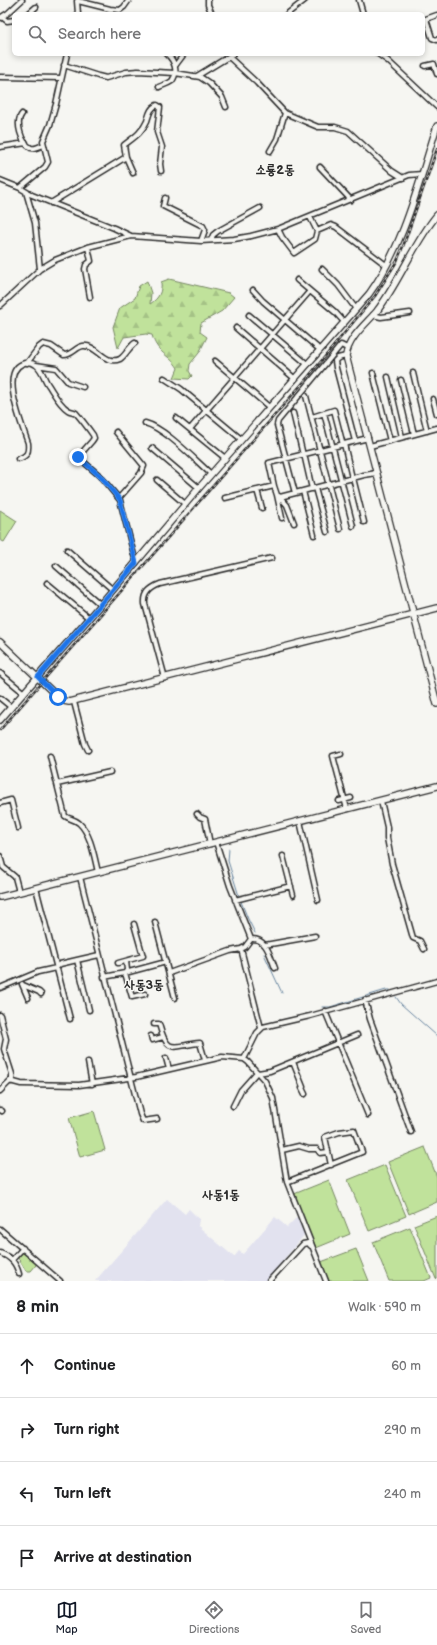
<!DOCTYPE html>
<meta charset="utf-8">
<style>
:root{--surface:#fff;--page:#f6f6f6;--text:#202124;--muted:#757577;--line:#e0e0e0;--accent:#111827}
body{margin:0;font-family:"Balsamiq Sans","Poor Story",sans-serif;background:var(--page);color:var(--text)}
.stop{position:absolute;width:12px;height:12px;margin:-9px;border:3px solid #1a73e8;border-radius:50%;background:#fff}
.stop.end{background:#1a73e8;border-color:#fff;box-shadow:0 1px 4px #0008}
.list{margin:0;padding:0;list-style:none}
h2{display:flex;justify-content:space-between;align-items:center;height:52px;margin:0;padding:0 16px;font-size:17px}
h2 small{font-size:13px;font-weight:400;color:var(--muted)}
.list li{display:grid;grid-template-columns:26px 1fr auto;gap:12px;align-items:center;box-sizing:border-box;height:64px;padding:0 16px;border-top:1px solid var(--line)}
.list b{display:block;font-size:15px;white-space:nowrap}
.list em{font-size:13px;font-style:normal;color:var(--muted)}
.icon{flex:none;width:22px;height:22px;fill:none;stroke:currentColor;stroke-width:2;stroke-linecap:round;stroke-linejoin:round}
.map{position:relative;flex:none;width:437px;height:1281px;overflow:hidden}
.search{position:absolute;background:var(--surface);box-shadow:0 2px 6px #0003;left:12px;right:12px;top:12px;height:44px;display:flex;align-items:center;gap:10px;box-sizing:border-box;padding:0 14px;border-radius:6px;color:var(--muted);font-size:15px}
.sheet{height:308px;background:var(--surface)}
nav{display:flex;justify-content:space-around;align-items:center;box-sizing:border-box;height:56px;border-top:1px solid var(--line);background:var(--surface);font-size:11px;color:var(--muted)}
nav a{display:grid;justify-items:center;gap:2px}
nav .on{color:var(--accent)}
.map>svg:first-child{display:block}
.built{fill:#e2e2ef}
.green{fill:#c0e29b;stroke:#768663}
.forest{fill:url(#forest-firs);stroke:#768663}
.lines{fill:none;stroke-linecap:round;stroke-linejoin:round}
.stream{stroke:#6a87a1;stroke-width:1}
.street-casing{stroke:#2b2b2b;stroke-width:7}
.secondary-casing{stroke:#2b2b2b;stroke-width:8}
.street{stroke:#f6f6f2;stroke-width:4}
.secondary{stroke:#f6f6f2;stroke-width:5.5}
.rail-casing{stroke:#2b2b2b;stroke-width:2.5}
.rail{stroke:#f6f6f2;stroke-width:1;stroke-dasharray:3;stroke-linecap:butt}
.route{stroke:#1a73e8;stroke-width:5}
.labels{text-anchor:middle;dominant-baseline:central;stroke-width:3;stroke-linejoin:round;paint-order:stroke}
.quarter-label{font-size:13px;font-weight:bold;fill:#2b2b2b;stroke:#f6f6f2}
</style>
<div class="map">
<svg width="437" height="1281" viewBox="0 0 437 1281">
<defs>
<pattern id="forest-firs" width="22" height="20" patternUnits="userSpaceOnUse"><rect width="22" height="20" fill="#c0e29b"/><path d="M5 1l3.5 6h-7zM16 11l3.5 6h-7z" fill="#a5c286"/></pattern>
</defs>
<rect width="100%" height="100%" fill="#f6f6f2"/>
<filter id="ink" filterUnits="userSpaceOnUse"><feTurbulence type="fractalNoise" baseFrequency=".025" numOctaves="2"/><feDisplacementMap in="SourceGraphic" scale="8" xChannelSelector="R" yChannelSelector="G"/><feConvolveMatrix kernelMatrix="1 2 1 2 8 2 1 2 1" color-interpolation-filters="sRGB"/></filter>
<g filter="url(#ink)">
<!-- built -->
<path class="built" d="M167 1199 185 1214 189 1209 199 1219 198 1226 234 1257 239 1251 243 1254 275 1217 287 1227 298 1216 305 1234 266 1281H95Z"/>
<!-- green -->
<path class="green" d="M0 510 17 521 4 542 0 540Z
M94 1111 105 1150 80 1157 69 1118Z
M425 1147 437 1177V1202L409 1214 388 1162Z
M385 1165 406 1216 369 1231 348 1180Z
M329 1180 350 1234 316 1248 294 1194Z
M437 1216V1278L436 1279 414 1225Z
M410 1227 431 1278 424 1281H389L373 1242Z
M356 1249 369 1281H329L321 1262Z
M23 1252 36 1263V1265L31 1271H26L18 1258Z"/>
<!-- forest -->
<path class="forest" d="M169 279 229 293 234 297 222 311 201 323 200 332 207 337 199 353 190 364 189 371 192 376 189 379 174 378 178 368C169 354 157 354 152 335L146 334 124 337 118 348 113 327 120 308 135 298 139 286 147 281 151 293 150 304C159 298 162 292 161 282Z"/>
<g class="lines">
<!-- stream -->
<path class="stream" d="M229 849 228 861 239 896
M240 899 248 919 255 933
M264 954 282 993
M396 997 401 1004 437 1036
M322 1007H330L386 990H390"/>
<defs>
<path id="street" d="M208 0V5L212 14
M359 0 363 14
M77 1 78 14
M78 1 110 9 120 10 124 7 129 0
M28 14 36 7
M287 14 305 0
M2 17 7 21 14 20
M0 18 8 13 22 0
M426 19 432 38 437 40
M423 20 437 15
M378 54 388 61 437 107
M229 57 257 83 285 113 318 127H335L348 131 392 171 403 178
M64 65 98 76 106 78 126 72 138 71 175 73 200 77 209 83 222 97 226 107
M175 66 184 54
M425 66 434 64 437 74
M197 76 233 54
M0 77 61 78
M159 87C163 85 168 84 172 81 179 72 174 60 167 54
M22 114C15 122 21 143 31 148 34 149 39 147 43 145
M0 147 26 143
M270 151 277 139 285 113
M126 157 133 173
M320 167 351 200
M0 180 20 188 32 195 114 228 131 236
M20 188 45 167 48 162 43 141 50 125 56 104 67 54
M26 192 35 223 40 269
M165 198 163 206 203 226 205 230 201 241
M51 203 126 157 124 145C133 138 142 133 147 121 149 115 150 108 157 105L160 107 157 132 162 147 160 164 161 171
M310 217 317 231 331 225 336 227 386 265
M278 229 282 237 294 253 315 239 317 231
M211 240 213 235 218 231 260 208
M88 247 91 261 86 265 85 269 90 297
M322 269 338 285 356 309
M297 280 335 312 344 322
M253 290 263 301 319 349
M0 306 40 269 55 260 88 247 131 236 201 241 234 239 251 236 278 229 409 175 422 174
M249 315 307 364
M373 315 381 317 410 313
M236 328 294 378
M346 356 338 358 335 361 336 368 355 441
M215 361 269 407
M27 363 39 347 43 344 51 346 64 355C72 355 76 347 83 346 97 344 104 366 120 359 126 355 129 347 135 343
M36 365 56 368 68 382 83 387
M373 373 390 441
M413 373 427 431
M388 377 402 437
M164 378 181 389 241 439
M401 380 414 434
M306 396 340 529
M433 399 437 414
M293 413 303 455
M324 413 353 526
M312 417 334 410 343 445
M176 418 225 458
M145 423C165 428 195 460 211 474
M190 429 310 291
M116 432 144 466 141 473 119 498
M344 444 352 478
M370 446 437 428
M152 448 199 488
M304 454 312 489
M18 459C27 456 29 453 28 443 22 425 0 373 22 364 26 362 32 362 36 365 43 370 44 380 49 386 54 394 60 405 68 410 71 412 73 411 76 413 82 420 88 428 93 435L94 438 92 441 78 457 100 476 120 500 136 563
M353 478 364 522
M157 480 185 504
M274 486 277 495 280 497 364 475 377 473
M315 488 327 532
M257 490 262 508
M303 491 314 535
M295 493 277 425 278 421 341 345 347 348
M277 495 282 518
M280 497 287 505 294 523
M225 498 274 486 269 463 368 438
M67 550 113 590
M56 566 101 605
M47 583 89 618
M0 673 24 693
M165 678 145 604C144 593 150 588 160 584L272 558
M0 698 11 707
M74 702 85 744 88 750
M341 754 333 756 347 809
M50 756 65 816C69 819 74 819 79 823 91 834 94 856 98 872
M57 784 110 772
M339 801 351 798
M381 801 387 827V838L392 864 413 938 420 941 424 949
M0 803 11 800 18 828
M197 814 200 817 205 819 210 844
M300 821 318 900
M216 842 230 886 251 939
M0 856 3 867 15 877 19 892
M283 856 293 895
M80 877 140 1114 143 1121 157 1119
M36 888 70 1019
M235 900 291 886
M155 922 175 998
M265 945 315 936
M77 960 99 955
M118 963 143 956 134 924
M125 973 166 962
M125 973 127 970 126 961
M169 973 230 951 241 949
M104 977 125 973 132 997 145 994
M22 984 28 998
M23 985 39 992 41 994
M0 988 38 972 56 968 60 964 77 960 89 1010
M365 1000 370 1019 411 1132
M325 1011 368 1115
M0 1015 6 1039 4 1049 12 1074V1079L0 1091
M154 1024H159C168 1057 174 1045 200 1043L205 1060
M261 1028 241 949 245 947 251 939C267 938 270 956 275 968
M151 1036 152 1040 163 1037
M166 1058 169 1069
M244 1059 257 1033 263 1027 310 1016 437 981
M88 1062 92 1084
M293 1062 303 1087 302 1088 305 1094
M258 1073 270 1071 357 1035
M10 1081 21 1084 79 1085 136 1077 222 1057 244 1059 248 1062 265 1081 273 1098 287 1182 326 1281
M233 1106 241 1090 257 1072
M0 1110 2 1111
M282 1150 299 1146 309 1149H317L320 1153 328 1152
M287 1182 362 1152 354 1130 339 1132 325 1137 331 1165
M0 1229 60 1281
M0 1253C11 1257 16 1263 19 1274
M12 1260 23 1248
M269 1281 303 1244 308 1243 311 1246"/>
<path id="secondary" d="M437 215C413 244 400 281 377 311 366 324 348 338 346 356L437 704
M0 642 58 697 64 701 69 702 437 608
M0 720 89 618 199 488 369 294C404 246 419 182 437 126
M0 897 437 786"/>
</defs>
<!-- street casing -->
<use href="#street" class="street-casing"/>
<!-- secondary casing -->
<use href="#secondary" class="secondary-casing"/>
<!-- street -->
<use href="#street" class="street"/>
<!-- secondary -->
<use href="#secondary" class="secondary"/>
<defs>
<path id="rail" d="M0 730 308 377 375 296 397 261 404 244 437 149"/>
</defs>
<!-- rail casing -->
<use href="#rail" class="rail-casing"/>
<!-- rail -->
<use href="#rail" class="rail"/>
</g>
</g>
<g class="lines" filter="url(#ink)">
<!-- route -->
<path class="route" d="M58 697 38 677 136 563 120 500 100 476 78 457"/>
</g>
<g class="labels">
<!-- quarter labels -->
<g class="quarter-label">
<text x="275" y="170">소룡2동</text>
<text x="144" y="985">사동3동</text>
<text x="221" y="1195">사동1동</text>
</g>
</g>
</svg>
<div class="stop" style="left:58px;top:697px"></div>
<div class="stop end" style="left:78px;top:457px"></div>
<div class="search"><svg class="icon" aria-label="search" viewBox="0 0 24 24"><circle cx="10" cy="10" r="6"/><path d="M15 15l6 6"/></svg>Search here</div>
</div>
<section class="sheet">
<h2>8 min<small>Walk · 590 m</small></h2>
<ul class="list">
<li><svg class="icon" aria-label="ahead" viewBox="0 0 24 24"><path d="M12 20V5M6 11l6-6 6 6"/></svg><div><b>Continue</b></div><em>60 m</em></li>
<li><svg class="icon" aria-label="right" viewBox="0 0 24 24"><path d="M7 20v-9h11M14 6l5 5-5 5"/></svg><div><b>Turn right</b></div><em>290 m</em></li>
<li><svg class="icon" aria-label="left" viewBox="0 0 24 24"><path d="M17 20v-9H6M10 6l-5 5 5 5"/></svg><div><b>Turn left</b></div><em>240 m</em></li>
<li><svg class="icon" aria-label="arrive" viewBox="0 0 24 24"><path d="M6 21V4h12l-3 4 3 4H6"/></svg><div><b>Arrive at destination</b></div></li>
</ul>
</section>
<nav>
<a class="on"><svg class="icon" aria-label="map" viewBox="0 0 24 24"><path d="M3 6l6-2 6 2 6-2v14l-6 2-6-2-6 2zM9 4v14M15 6v14"/></svg>Map</a>
<a><svg class="icon" aria-label="directions" viewBox="0 0 24 24"><path d="M12 3l9 9-9 9-9-9zM9 14v-3h6M13 9l2 2-2 2"/></svg>Directions</a>
<a><svg class="icon" aria-label="saved" viewBox="0 0 24 24"><path d="M7 4h10v16l-5-4-5 4z"/></svg>Saved</a>
</nav>
